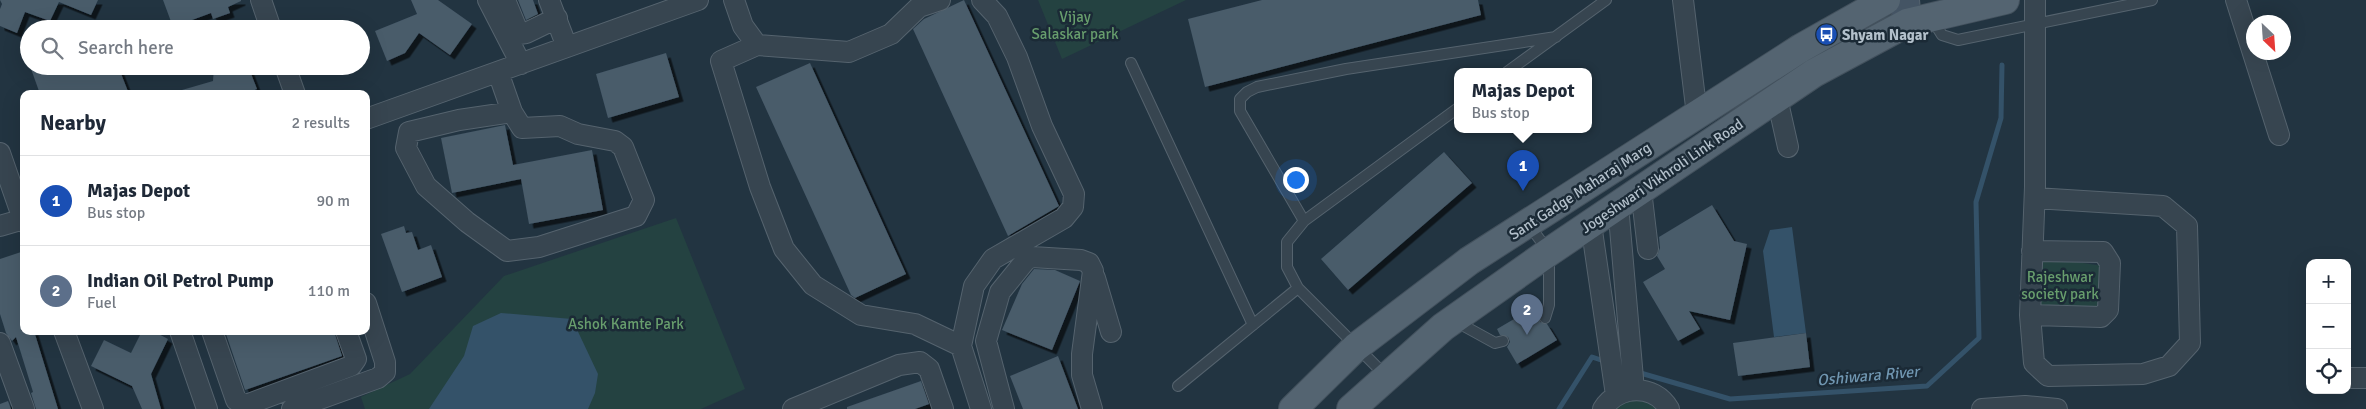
<!DOCTYPE html>
<meta charset="utf-8">
<style>
:root{--surface:#fff;--page:#f2f2f3;--text:#1f2937;--muted:#747a83;--line:#e0e1e3;--accent:#4c6f91}
body{margin:0;font-family:Signika,sans-serif;background:var(--page);color:var(--text)}
.controls{position:absolute;right:15px;bottom:15px;display:grid;overflow:hidden;border-radius:10px;box-shadow:0 5px 20px #0002}
.controls button{width:45px;height:45px;display:grid;place-items:center;padding:0;border:0;border-bottom:1px solid var(--line);background:var(--surface);color:var(--text);font:25px sans-serif}
.compass{position:absolute;left:2246px;top:15px;width:45px;height:45px;border-radius:50%;background:var(--surface);box-shadow:0 5px 20px #0002;rotate:155deg}
.you{position:absolute;left:1295px;top:179px;width:18px;height:18px;margin:-12px;border:4px solid #fff;border-radius:50%;background:#1a73e8;box-shadow:0 0 0 8px #1a73e833}
.badge{display:grid;place-items:center;width:32px;height:32px;border-radius:50%;background:var(--accent);color:#fff;font-size:16px;font-weight:700}
.pin{position:absolute;translate:-50% -41px;filter:drop-shadow(0 1px 2px #0008)}
.pin::after{content:'';position:absolute;top:26px;width:18px;height:15px;background:inherit;clip-path:polygon(0 0,100% 0,50% 100%)}
.popup{position:absolute;left:1454px;top:68px;width:138px;height:65px;box-sizing:border-box;display:grid;place-content:center;border-radius:10px;background:var(--surface);filter:drop-shadow(0 1px 4px #0005);font-size:16px;white-space:nowrap;color:var(--muted)}
.popup b{font-size:19px;color:var(--text)}
.popup::after{content:'';position:absolute;left:50%;top:100%;margin-left:-10px;border:10px solid transparent;border-top-color:var(--surface)}
.list{margin:0;padding:0;list-style:none}
h2{display:flex;justify-content:space-between;align-items:center;height:65px;margin:0;padding:0 20px;font-size:21px}
h2 small{font-size:16px;font-weight:400;color:var(--muted)}
.list li{display:grid;grid-template-columns:32px 1fr auto;gap:15px;align-items:center;box-sizing:border-box;height:90px;padding:0 20px;border-top:1px solid var(--line)}
.list b{display:block;font-size:19px;white-space:nowrap}
.list p{margin:0;font-size:16px;white-space:nowrap;color:var(--muted)}
.list em{font-size:16px;font-style:normal;color:var(--muted)}
.icon{flex:none;width:28px;height:28px;fill:none;stroke:currentColor;stroke-width:2;stroke-linecap:round;stroke-linejoin:round}
.map{position:relative;flex:none;width:2366px;height:409px;overflow:hidden}
.search{position:absolute;background:var(--surface);box-shadow:0 5px 20px #0002;left:20px;top:20px;width:350px;height:55px;display:flex;align-items:center;gap:12px;box-sizing:border-box;padding:0 18px;border-radius:28px;color:var(--muted);font-size:19px}
.panel{position:absolute;background:var(--surface);box-shadow:0 5px 20px #0002;left:20px;top:90px;width:350px;height:245px;border-radius:10px}
.map>svg:first-child{display:block}
.green{fill:#244241}
.water{fill:#345269}
.lines{fill:none;stroke-linecap:round;stroke-linejoin:round}
.stream{stroke:#345269;stroke-width:5}
.building{fill:#485b6a;filter:url(#shadow)}
.lane-casing{stroke:#55636e;stroke-width:12}
.street-casing{stroke:#55636e;stroke-width:22}
.secondary-casing{stroke:#55636e;stroke-width:30}
.primary-casing{stroke:#43515d;stroke-width:30}
.lane{stroke:#374550;stroke-width:10}
.street{stroke:#374550;stroke-width:20}
.secondary{stroke:#445464;stroke-width:28}
.primary{stroke:#546471;stroke-width:28}
.labels{text-anchor:middle;dominant-baseline:central;stroke-width:5;stroke-linejoin:round;paint-order:stroke}
.park-label{font-size:15px;fill:#689e6d;stroke:#1b2a36}
.poi-label{font-size:15px;font-weight:bold;fill:#b3c0cb;stroke:#1b2a36;text-anchor:start}
.street-label{font-size:15px;fill:#b3c0cb;stroke:#1b2a36}
.water-label{font-size:16px;font-style:italic;fill:#7096b1;stroke:#1b2a36}
</style>
<div class="map">
<svg width="2366" height="409" viewBox="0 0 2366 409">
<defs>
<filter id="shadow"><feDropShadow dx="4.5" dy="4.5" stdDeviation="0" flood-color="#0009"/></filter>
</defs>
<rect width="100%" height="100%" fill="#223441"/>
<!-- green -->
<path class="green" d="M1038 0H1186L1062 59Z
M676 218 745 389 701 409H365L361 397 410 374 504 276Z
M2036 256 2103 266 2102 307 2033 314Z
M1629 400 1648 402 1657 409H1613Z"/>
<!-- water -->
<path class="water" d="M1792 227 1806 333 1774 337 1763 251 1770 230Z
M501 313 572 319 598 374 595 393 588 409H429L464 356 473 326Z"/>
<g class="lines">
<!-- stream -->
<path class="stream" d="M1637 372 1730 399 1927 386 1979 338 1976 202 2001 118 2002 65
M1559 409 1592 357 1607 362"/>
</g>
<!-- building -->
<path class="building" d="M0 0H98L91 15 59 2 50 21 25 12 17 33 0 26V9L2 4Z
M163 0H241V1L228 7 230 13 213 19 211 13 173 27Z
M411 0H438L472 24 450 55 419 33 405 53 387 61 375 31 417 14Z
M518 0H533L538 14 526 20Z
M964 0 1059 206 1008 236 913 29 924 19Z
M1262 0H1478L1481 15 1205 87 1188 19Z
M666 53 679 97 608 118 596 74Z
M810 63 906 274 855 298 851 295 756 87Z
M30 66H118L129 94H40Z
M214 66H248L257 89 244 94H182V90L213 81Z
M505 125 513 165 592 150 603 210 529 224 521 179 452 193 441 138Z
M1444 152 1472 183 1348 290 1321 259Z
M1712 205 1734 241 1747 244 1730 320 1689 311 1700 329 1678 341 1643 282 1665 269 1657 256 1660 248 1659 237Z
M404 226 406 233 412 232 418 250 431 245 442 277 402 292 381 234Z
M24 251V328L21 331H34L58 409H36L31 393 33 392 16 337 12 341 6 333 0 314V259Z
M1034 269 1055 270 1080 281 1052 350 1002 330 1022 284Z
M1536 306 1540 312V322L1547 324 1557 340 1517 364 1507 347 1510 342 1508 337 1500 335 1497 329Z
M142 331H153L168 339 151 374 161 409H142L132 386 91 366 104 340 131 353Z
M225 331H334L342 356 245 390Z
M1806 333 1810 367 1738 376 1733 343Z
M1058 356 1078 409H1023L1010 376Z
M921 381 929 404 915 409H847V407Z
M8 401 11 409H0V404Z"/>
<g class="lines">
<defs>
<path id="lane" d="M1932 19 1942 35 1958 40 2152 0
M1131 63 1253 325
M1507 72 1606 0
M1304 221 1240 111V99L1247 92 1257 87 1346 69 1556 37
M1529 225 1549 252V305L1545 318
M1455 321 1495 343 1503 341
M1386 376 1298 288 1287 267V242L1304 221 1458 108
M1178 386 1298 288"/>
<path id="street" d="M261 0 271 29
M488 0 521 64
M505 0 519 34 526 33 557 18
M549 0 567 47
M734 0 743 26 757 45
M940 0 919 7 891 34 849 52 757 45 721 61 760 187 784 249 813 285 861 315 915 324 961 346
M1683 0 1697 115
M2236 0 2279 135
M285 66 295 94
M498 72 512 112
M1777 98 1788 147
M512 112 522 128 560 126 578 134 615 141 623 147 644 200 636 216 539 247 507 251 467 222 426 186 406 148 409 132 459 120Z
M366 119 698 0
M0 153 24 222
M1641 190 1648 249
M1618 205 1634 390
M1591 224 1616 395
M0 226 24 219
M2032 251 2103 252 2110 263 2108 310 2101 317 2030 315 2035 187V0
M1095 278 1111 332
M2030 315 2034 363 2048 376 2143 374 2169 366 2190 343 2187 226 2163 206 2035 198
M64 331 93 409
M180 331 207 409
M212 331 236 400 246 405 351 366 356 359 346 331
M0 343 24 409
M2347 378H2366
M292 409 378 378 385 372V362L366 303
M793 409 899 365 920 362 929 369 943 409
M981 409 961 346 974 286 993 259 1064 218 1073 207 1074 194 1042 126 1017 57 997 16 982 0
M1004 409 986 341 1000 292 1026 260 1032 257 1081 260 1089 263 1093 271 1082 354V375L1092 409
M1603 409C1618 385 1654 383 1669 409
M1982 409 2025 406 2057 409"/>
<path id="secondary" d="M1905 0 1907 23"/>
<path id="primary" d="M1293 409 1356 347 1469 261 1801 48 1886 0
M1351 409 1443 327 1549 252 1814 73 1907 23 2005 0"/>
</defs>
<!-- lane casing -->
<use href="#lane" class="lane-casing"/>
<!-- street casing -->
<use href="#street" class="street-casing"/>
<!-- secondary casing -->
<use href="#secondary" class="secondary-casing"/>
<!-- primary casing -->
<use href="#primary" class="primary-casing"/>
<!-- lane -->
<use href="#lane" class="lane"/>
<!-- street -->
<use href="#street" class="street"/>
<!-- secondary -->
<use href="#secondary" class="secondary"/>
<!-- primary -->
<use href="#primary" class="primary"/>
</g>
<!-- icons -->
<defs>
<symbol id="bus-disc" viewBox="-11 -11 22 22"><circle r="9.5" fill="#1a4fb4" stroke="#1b2a36"/><path d="M-5-6H5V4H4V6H2V4H-2V6H-4V4H-5ZM-3.5-4V0h7V-4ZM-3.5 1.2v1.5H-2V1.2ZM2 1.2v1.5H3.5V1.2Z" fill="#fff"/></symbol>
</defs>
<g fill-rule="evenodd">
<use href="#bus-disc" x="1814" y="22" width="25" height="25"/>
</g>
<g class="labels">
<!-- park labels -->
<g class="park-label">
<text x="1075" y="17">Vijay<tspan x="1075" dy="17">Salaskar park</tspan></text>
<text x="2060" y="277">Rajeshwar<tspan x="2060" dy="17">society park</tspan></text>
<text x="626" y="324">Ashok Kamte Park</text>
</g>
<!-- poi labels -->
<g class="poi-label">
<text x="1842" y="35">Shyam Nagar</text>
</g>
<!-- street labels -->
<g class="street-label">
<text transform="translate(1662 176) rotate(-34)">Jogeshwari Vikhroli Link Road</text>
<text transform="translate(1580 191) rotate(-33)">Sant Gadge Maharaj Marg</text>
</g>
<!-- water labels -->
<g class="water-label">
<text transform="translate(1868 376) rotate(-5)">Oshiwara River</text>
</g>
</g>
</svg>
<div class="controls">
<button>+</button>
<button>−</button>
<button><svg class="icon" aria-label="locate" viewBox="0 0 24 24"><circle cx="12" cy="12" r="6"/><path d="M12 2v4M12 18v4M2 12h4M18 12h4"/></svg></button>
</div>
<svg class="compass" viewBox="-18 -18 36 36"><path d="M0-13l5 13h-10z" fill="#e53935"/><path d="M0 13l5-13h-10z" fill="#747a83"/></svg>
<div class="you"></div>
<div class="pin badge" style="left:1523px;top:191px;background:#1a4fb4">1</div>
<div class="popup"><b>Majas Depot</b>Bus stop</div>
<div class="pin badge" style="left:1527px;top:335px;background:#5c6f8a">2</div>
<div class="search"><svg class="icon" aria-label="search" viewBox="0 0 24 24"><circle cx="10" cy="10" r="6"/><path d="M15 15l6 6"/></svg>Search here</div>
<section class="panel">
<h2>Nearby<small>2 results</small></h2>
<ul class="list">
<li><span class="badge" style="background:#1a4fb4">1</span><div><b>Majas Depot</b><p>Bus stop</p></div><em>90 m</em></li>
<li><span class="badge" style="background:#5c6f8a">2</span><div><b>Indian Oil Petrol Pump</b><p>Fuel</p></div><em>110 m</em></li>
</ul>
</section>
</div>
